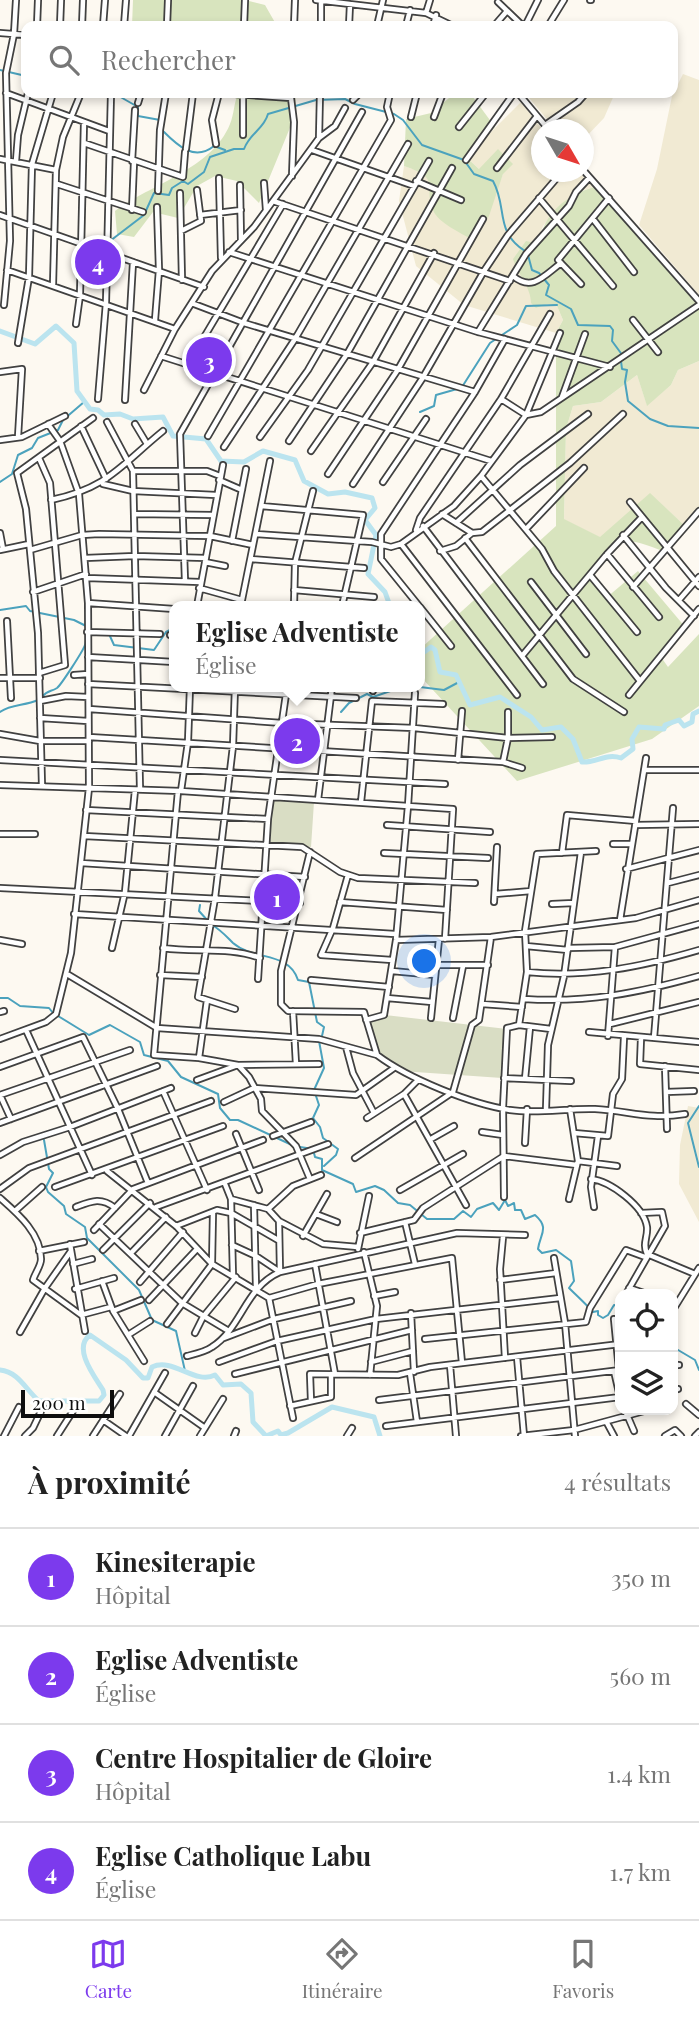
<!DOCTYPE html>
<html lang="fr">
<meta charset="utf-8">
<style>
:root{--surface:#fff;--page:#f6f6f6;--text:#222;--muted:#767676;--line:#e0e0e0;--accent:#7c3aed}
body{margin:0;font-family:"Playfair Display",serif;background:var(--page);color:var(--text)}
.controls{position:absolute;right:21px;bottom:21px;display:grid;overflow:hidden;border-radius:14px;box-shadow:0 4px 10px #0003}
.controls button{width:63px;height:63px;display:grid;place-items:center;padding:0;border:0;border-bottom:2px solid var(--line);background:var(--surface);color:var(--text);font:35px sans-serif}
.compass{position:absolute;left:531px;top:119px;width:63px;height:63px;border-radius:50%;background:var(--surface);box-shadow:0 4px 10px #0003;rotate:129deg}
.scale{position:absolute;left:21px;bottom:18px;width:93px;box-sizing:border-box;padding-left:7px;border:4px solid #0e0e0e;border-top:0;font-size:19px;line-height:24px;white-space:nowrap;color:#0e0e0e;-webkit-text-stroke:5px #fff;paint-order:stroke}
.you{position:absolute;left:425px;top:962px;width:24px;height:24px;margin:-18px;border:5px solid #fff;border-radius:50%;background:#1a73e8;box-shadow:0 0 0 10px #1a73e833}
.badge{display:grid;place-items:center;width:46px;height:46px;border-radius:50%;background:var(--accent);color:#fff;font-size:23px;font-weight:700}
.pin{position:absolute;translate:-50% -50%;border:4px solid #fff;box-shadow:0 2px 7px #0006}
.popup{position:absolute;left:169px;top:601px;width:256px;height:91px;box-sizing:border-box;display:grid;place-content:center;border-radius:14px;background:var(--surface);filter:drop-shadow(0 2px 5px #0005);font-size:23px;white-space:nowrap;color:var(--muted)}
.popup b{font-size:26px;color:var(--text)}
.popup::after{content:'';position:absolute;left:50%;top:100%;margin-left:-14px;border:14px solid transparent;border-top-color:var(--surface)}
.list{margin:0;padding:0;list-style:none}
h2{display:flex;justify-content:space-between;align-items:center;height:91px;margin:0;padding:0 28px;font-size:30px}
h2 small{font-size:23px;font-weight:400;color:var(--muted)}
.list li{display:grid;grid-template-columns:46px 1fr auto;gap:21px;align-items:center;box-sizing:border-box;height:98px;padding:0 28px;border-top:2px solid var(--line)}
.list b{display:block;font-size:26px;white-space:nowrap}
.list p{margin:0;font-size:23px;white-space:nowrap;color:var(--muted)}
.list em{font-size:23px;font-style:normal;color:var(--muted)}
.icon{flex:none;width:38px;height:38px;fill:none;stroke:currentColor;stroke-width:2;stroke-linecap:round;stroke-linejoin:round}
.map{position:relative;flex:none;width:699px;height:1436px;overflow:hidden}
.search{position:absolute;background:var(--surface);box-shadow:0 4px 10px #0003;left:21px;right:21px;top:21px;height:77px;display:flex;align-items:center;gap:18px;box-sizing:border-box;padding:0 24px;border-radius:14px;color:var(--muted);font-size:26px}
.sheet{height:483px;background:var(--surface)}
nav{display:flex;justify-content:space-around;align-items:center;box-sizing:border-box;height:98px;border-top:2px solid var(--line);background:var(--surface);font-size:19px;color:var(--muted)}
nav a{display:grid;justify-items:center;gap:4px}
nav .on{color:var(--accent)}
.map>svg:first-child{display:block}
.farmland{fill:#f1ead3}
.green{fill:#d8e4be}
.cemetery{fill:#d9ddc4}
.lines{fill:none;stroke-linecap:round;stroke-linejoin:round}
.stream{stroke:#4ba2bd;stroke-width:2}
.river{stroke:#bbe4ef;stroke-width:5}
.minor-casing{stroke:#414141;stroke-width:8}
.minor{stroke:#fff;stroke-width:4.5}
</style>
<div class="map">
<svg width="699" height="1436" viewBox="0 0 699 1436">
<rect width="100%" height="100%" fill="#fdf9f1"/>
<!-- farmland -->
<path class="farmland" d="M683 74 699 80V295L639 225 657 169 672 96Z
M525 93H615L604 118 584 139V130L555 129Z
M521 102 542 129V172H579L594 187 578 192 558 207 543 226 537 243 532 292 536 308 548 304 557 306 563 320 556 333 464 305 416 266 399 201 404 166 422 172 431 182 432 199 495 194 503 174 479 169 466 157Z
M699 361V506L683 524 650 494 600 538 564 520 566 429 573 406 601 402 637 375 647 405 671 385 678 370Z
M688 1106 699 1108V1222L679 1184 680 1145Z"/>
<!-- green -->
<path class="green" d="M133 0H245L265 5 277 26H132Z
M238 93H296L294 118 259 203 237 181 215 176 197 186 178 218 153 212 134 237 117 234 115 211C151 184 212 169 230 124 234 114 234 103 238 93Z
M455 93H470L495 127 466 157 479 169 498 149 513 164 503 174 489 216 473 240C461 233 438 223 433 210 423 184 442 179 404 166L406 119 431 113Z
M594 187 699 306V361L678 370 671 385 647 406 637 375 601 402 573 406 566 429 564 519 600 537 650 493 683 524 699 506V515L665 552C616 533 622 538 591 578L606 598 638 571 686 628 661 657 668 667 699 634V706L652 739 517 781 420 676V649L556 526V333L563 320 557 306 548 304 536 308 531 303C531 287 518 275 513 259L526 241 539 244C543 214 566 195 594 187Z"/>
<!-- cemetery -->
<path class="cemetery" d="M273 799 314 802 311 847 270 844Z
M385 1015 507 1029 502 1078 401 1071 379 1054 370 1021Z"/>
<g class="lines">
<!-- stream -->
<path class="stream" d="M0 70 26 76
M103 93 117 95 138 107V116L160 120
M163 131C177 145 194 162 214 146L225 150
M110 241 144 215 154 193 169 195 172 188 183 181 188 184 204 172 210 157 234 149H244C250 133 264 129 268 114L316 100 345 99 355 104 394 114 403 120 422 145 464 160 474 174 493 181C508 208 494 231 525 251
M528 255 532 270 539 273 549 285 546 295 571 309 578 325 610 326 613 330 612 341 623 356
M621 361 622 369 627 370 625 382 628 401 650 419 668 426 699 428
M462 387 490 343 517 325 526 306 557 305
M420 412 434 406 436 395 457 389
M0 482 12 474 18 455 32 448 38 438 58 430 63 420 84 402
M310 606 326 603 331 606 339 602 353 606
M0 610 26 606 30 611 74 620 86 626
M109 634 114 645 154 650 166 632 174 628
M420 687 444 690 459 682
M42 697C47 690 51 692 57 688 61 685 83 651 85 645 87 641 86 632 86 627
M0 712C11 704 25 706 38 700
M341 712 349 703 367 694 373 697 402 687
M200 905 199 911 208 921
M212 925C221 930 226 936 233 943 254 961 289 951 298 980L309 982 317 1022 324 1027 322 1036
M0 998H8L20 1006 49 1008 53 1013
M58 1016 89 1035 110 1025 140 1042 144 1055 168 1061 181 1077 218 1094 220 1108 230 1120H238L294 1146
M319 1041 324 1068 314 1090 319 1105 313 1118 320 1127 323 1138 338 1149 336 1155 324 1166
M699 1106 688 1123 699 1167
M44 1140 49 1169 53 1173 46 1187 48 1192 64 1206 66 1214 85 1227 87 1238 139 1290 152 1320 176 1331 185 1371
M300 1147 313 1149 315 1157 322 1159V1170L353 1184 356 1192 375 1186 384 1190 398 1203 410 1205 427 1219H454L463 1211 471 1217 477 1209 493 1203 499 1210 505 1200 508 1206 514 1203 515 1210H521L525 1219 535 1215C550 1228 540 1234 538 1249L542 1253 556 1250 571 1261 574 1281 569 1288C578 1297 585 1303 593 1312L598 1311V1315L603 1318 608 1315 614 1305 620 1306
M673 1347 695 1360 699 1370"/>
<!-- river -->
<path class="river" d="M0 331 35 344 56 326 74 343 77 391 90 409 98 410 104 415 120 414 133 419 163 417 173 436 206 439 221 461 244 462 263 451 295 460 304 481 328 494 345 492 372 498 375 508 365 520 376 535 368 574 385 592 390 606
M420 655 431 647 435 650 440 672 456 675 470 705 500 697 531 717 542 730 561 727 573 739 582 762C597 763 606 753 621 758L633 749 632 739 639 727 664 729 665 725 679 720 684 726 692 722 693 714 699 711
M0 1370C19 1372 25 1389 39 1401H99L104 1395 103 1390C95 1377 72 1348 90 1335L126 1360 143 1378H148L152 1367C173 1357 195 1385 215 1375L223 1385 241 1384 251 1393 253 1422 266 1436 278 1431 281 1435 288 1433 332 1407 374 1417 380 1436"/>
<defs>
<path id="minor" d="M316 0 426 13 453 26
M321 0V26
M590 0H591
M498 2 523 26
M426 13 430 0
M37 26 38 0
M60 26 61 0
M82 26 83 0
M103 26 105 0
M124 26 126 0
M167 26 168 0
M244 26 245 0
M294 26 295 0
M349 26 350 4
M377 26 383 0
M406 26 410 10
M433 26 436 15
M494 26 507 11
M525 26 538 0
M548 26 564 0
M0 33 26 35
M6 93 109 131
M220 93 291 98 294 122 292 176
M518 93 549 130
M243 94V135
M353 100 360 93
M138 103 141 93
M411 117 417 93
M434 117 443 93
M545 125 578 102 586 93
M459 127 486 93
M319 138 335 126 345 108
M84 143 183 177 185 152
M216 144 212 120 219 93
M186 149 193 93
M312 150 414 186
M0 159 56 170
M466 160 514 93
M16 161 18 135 28 93
M132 161 135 110
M497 168 537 116
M584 171 699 301
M219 178 221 258
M416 181 461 200
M264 183 266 210
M57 184 143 212
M240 185 241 240
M158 191 160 130 166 93
M180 193 182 280
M539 198 613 286
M273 201 510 281
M132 210 134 162
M0 215 204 287
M200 215 241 210
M593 219 634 272
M181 231 201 221 197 190
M229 252 478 332 610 367
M7 270 175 329
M513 276C532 292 544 276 561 263
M581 284 558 260 609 198
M53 285 56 170 63 137 81 93
M194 304 244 323 475 392
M4 305 10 241 6 73 14 34 16 0
M155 320 159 270 157 207
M633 320 658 352
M76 324 80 295 84 122
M478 332 526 254 569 206 576 192 589 178
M18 343 29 277 32 164 53 93
M161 356 491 461
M187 366 283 204
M0 372 22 369 18 437
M144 390 175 329 212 271 254 227 319 138 320 93
M562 397 585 334
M98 399 106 303 111 93
M501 399 526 415 541 412 699 305
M125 400 133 262
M107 422 133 471 140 789
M135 424 147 444
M81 426 106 479
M208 436 391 120 387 107 390 93
M260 437 308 370 429 161
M0 440 22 437 65 416
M289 441 347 354 452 168
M224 447 295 339 408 144
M311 451 373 362 434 253
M39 458 50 483 65 665 39 673
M133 471H207L220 476
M328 474 397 371 483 219
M481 476 542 549 554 571 640 681
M219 480 242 490
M383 482 426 419
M103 484 133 491 216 495
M353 484 422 379 484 271 508 235 562 172
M51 500C108 488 120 466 163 431
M630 502 699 586
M261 506 363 515 342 606
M134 514 213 515
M442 514 472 533
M456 523 520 465 588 414
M423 526 543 684
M526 529 584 468
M416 530 420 518 501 399 550 314
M0 533 3 549
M256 534 372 542 391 547 401 544 454 506 481 476 526 415 560 333
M623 535 666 588 694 616
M465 538 573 679 624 712
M232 541 246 469
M401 544 517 695
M0 550 29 544
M30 550 82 535 99 534 210 536 253 545
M440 551 456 546 472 533 482 532 570 463 623 414
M607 554 659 617
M85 558 135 556 206 558
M251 559 364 568
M205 562 225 566
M590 575 637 632
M87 578 200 582
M185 581 180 434 362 112
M531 582 586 654
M633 587 699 511
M199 588 242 600 270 461
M294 590 374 597
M33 592 86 574
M679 600 699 577
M88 603 174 609
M197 606 223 465
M294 606 295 563 313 491
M419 606 381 559V534L475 392 505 339
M420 607 451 646
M7 621 11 698
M87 632 160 634
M170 635H174
M522 656 607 554 642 517
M88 657 174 662
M74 675 88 674
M0 678H40
M88 684 356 698
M373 691 374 687
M415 693 408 806 453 809 445 939
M629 695 699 609
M40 701 66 696 88 697
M89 709 282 723 414 728 508 738 552 737
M40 718 88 721
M0 734 40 741H89
M89 737 503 762 522 768
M0 760 445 784
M458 760 462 711
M503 762 508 738V712
M644 770H699
M0 785 181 791 408 806 396 940 384 1015 366 1020
M42 786 38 633 26 509 17 473 93 418
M178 791 154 1055 199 1058 238 1065 319 1064
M181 791 188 742 190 687
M318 800 332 687
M361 802 372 701 443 704
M86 810 268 819
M387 825 490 832
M635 825 699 824
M0 834H35
M84 836 302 847 340 872 358 878 475 883
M613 844H631
M310 852 281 971V1004L288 1011 364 1012 377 1055C409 1079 471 1104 510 1110 538 1114 567 1108 595 1109 630 1111 649 1120 685 1114
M384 853 488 858
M562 853 567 815 636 821
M81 863 305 877
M626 869 699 850
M348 875 333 928 321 955 392 960
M668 883 699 875
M0 888 300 903
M495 894 531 891
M340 902 447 910
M494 902 497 847
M552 904 574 903
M74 914 395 934
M620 920 646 758
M0 940 22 944
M396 940 491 937 636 918 699 900
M526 946 568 950
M112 948 125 892 135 790
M163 948C195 953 229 946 260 958
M568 948 615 947 699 924
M437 965H488
M392 971 435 975
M527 972C587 978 641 967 699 950
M67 974 157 1028 319 1039 377 1055
M160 975 202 977
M258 979 268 819 287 687
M311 980 389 987
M387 998 432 1002
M524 999C588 1003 638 993 699 976
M482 1004 522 1007
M235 1009 198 997 215 898 233 746 235 687
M293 1011 296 1064
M0 1012 4 1011
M431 1018 439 939
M453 1018 463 966
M610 1024 699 1002
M519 1025 527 972 525 931 537 854 596 851
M26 1030 92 1175
M589 1032 699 1042
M608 1036 615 947
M641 1038 640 1064 699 1070
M654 1038 673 808
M0 1039 46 1022 56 1014 71 953 89 788 88 603 79 494 60 441 48 424
M346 1047 353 1073 374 1113
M199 1058 207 1000
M665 1066 667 1129
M0 1067 83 1037 118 1109 148 1183
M504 1078 571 1081
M525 1079 530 1027
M197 1080 238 1065 249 1077 261 1099 262 1111 296 1146 310 1179
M163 1091 207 1190
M666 1092 694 1091
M404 1094 466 1205
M0 1095 130 1050
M0 1095 11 1119
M224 1102 254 1088 356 1095 394 1068
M546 1109 548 1045 564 976 581 852
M367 1118 404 1094 418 1080
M0 1123 157 1066
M482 1132 503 1135
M574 1133 608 1136 613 1094 622 1079 624 1037
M236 1134 259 1190
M273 1136 311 1122
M431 1139 454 1126
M525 1143 527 1109
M0 1155 23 1142 70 1127 171 1088
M355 1158 453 1092 472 1025 479 1020 491 937
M578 1161 617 1166
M107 1171 176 1226 212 1264 269 1298 293 1418
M591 1179C610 1181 644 1206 647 1227 648 1237 642 1244 647 1254L695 1274
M225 1184 231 1199 233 1276
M55 1187 223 1126
M0 1189 29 1168 211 1101
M400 1190 463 1154
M504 1197 503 1108 507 1028 519 1025 551 1029
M0 1198C17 1213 41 1233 41 1259 41 1266 35 1273 33 1280L81 1315 111 1307
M231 1199 268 1209 279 1221 323 1244 358 1247
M569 1199 578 1161 570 1109
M254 1205 256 1287
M76 1207C92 1201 101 1197 115 1208
M156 1207 328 1144
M594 1207 591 1187 598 1136
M268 1209 293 1186 321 1175
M15 1211 42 1187
M316 1214 337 1222
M279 1221 280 1271
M405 1222 415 1264
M99 1224 182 1303 227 1330
M176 1226 217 1210 231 1213 278 1240
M94 1230 133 1189 263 1140
M360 1233 414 1220 423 1208 504 1156 577 1165
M303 1236 327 1194
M503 1237 500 1269 505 1358
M70 1244 85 1331
M232 1245 256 1256 280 1272
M358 1249 369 1196
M103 1250 150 1203
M39 1251 84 1242
M364 1252 377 1306 370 1375
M131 1253 166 1217
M554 1258 565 1323 575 1436
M73 1264 92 1259
M315 1264 335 1374
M500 1280 556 1273
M102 1281 113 1311 144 1361
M140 1282 183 1232
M629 1288 647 1294
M75 1289 114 1278
M626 1294 665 1226 662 1212 641 1213
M374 1296 395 1292
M269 1298 318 1284 452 1258 462 1363
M149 1300 197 1249
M673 1310 699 1268
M113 1311 141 1300
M411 1313 414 1372
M614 1319 619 1370
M167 1324 212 1264 213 1212
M20 1332 45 1288 71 1251
M195 1333 203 1317 236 1277
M128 1335 150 1321
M224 1338 274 1319 351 1301
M425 1339 586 1322 590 1308 626 1250 645 1257
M187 1356C195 1354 205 1352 212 1347 242 1328 245 1287 280 1272L457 1233 525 1235
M517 1357 524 1436
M219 1362 277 1341 376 1319 560 1298
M371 1362 413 1351
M450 1365 456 1436
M673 1365H679
M614 1371 620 1397
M410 1373 417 1422
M235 1374 412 1330
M673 1390 678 1389
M154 1392 205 1428
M379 1400 620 1370
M311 1401 310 1374 398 1375 430 1367 620 1344
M686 1404 699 1415
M290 1406 331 1397V1374
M625 1410 634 1431
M103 1420 126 1436
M607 1423 614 1436
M386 1426 620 1397
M4 1436 19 1407
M25 1436 33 1428 43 1407
M57 1436 73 1411
M93 1436 120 1394
M129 1436 165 1373
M165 1436 193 1386
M200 1436 223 1399
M234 1436 236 1431
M347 1436 352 1428
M521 1436 574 1430 648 1410
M665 1436 675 1430 681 1436
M695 1436 699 1432"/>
</defs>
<!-- minor casing -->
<use href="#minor" class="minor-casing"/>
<!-- minor -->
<use href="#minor" class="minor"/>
</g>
</svg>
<div class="controls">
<button><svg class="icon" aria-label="locate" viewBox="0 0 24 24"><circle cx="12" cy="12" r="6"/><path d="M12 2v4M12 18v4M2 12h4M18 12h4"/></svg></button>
<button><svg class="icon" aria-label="layers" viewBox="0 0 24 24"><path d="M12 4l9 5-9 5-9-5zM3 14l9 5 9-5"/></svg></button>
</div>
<svg class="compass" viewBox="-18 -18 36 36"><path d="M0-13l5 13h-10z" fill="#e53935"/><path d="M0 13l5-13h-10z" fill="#767676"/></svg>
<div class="scale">200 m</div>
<div class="you"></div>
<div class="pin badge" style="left:277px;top:897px">1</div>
<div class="pin badge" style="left:297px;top:741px">2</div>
<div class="popup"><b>Eglise Adventiste</b>Église</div>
<div class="pin badge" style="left:209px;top:360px">3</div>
<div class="pin badge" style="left:98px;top:262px">4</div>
<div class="search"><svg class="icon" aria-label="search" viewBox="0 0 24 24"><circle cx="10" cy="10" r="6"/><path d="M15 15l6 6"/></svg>Rechercher</div>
</div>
<section class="sheet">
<h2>À proximité<small>4 résultats</small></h2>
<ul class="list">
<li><span class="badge">1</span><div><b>Kinesiterapie</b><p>Hôpital</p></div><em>350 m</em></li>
<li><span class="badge">2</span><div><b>Eglise Adventiste</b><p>Église</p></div><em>560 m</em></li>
<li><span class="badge">3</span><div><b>Centre Hospitalier de Gloire</b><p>Hôpital</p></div><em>1.4 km</em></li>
<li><span class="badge">4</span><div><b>Eglise Catholique Labu</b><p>Église</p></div><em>1.7 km</em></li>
</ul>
</section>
<nav>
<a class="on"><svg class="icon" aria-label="map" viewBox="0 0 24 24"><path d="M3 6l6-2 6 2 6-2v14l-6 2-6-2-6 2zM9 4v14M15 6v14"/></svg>Carte</a>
<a><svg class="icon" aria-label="directions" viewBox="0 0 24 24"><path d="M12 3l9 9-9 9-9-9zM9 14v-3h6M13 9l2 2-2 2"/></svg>Itinéraire</a>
<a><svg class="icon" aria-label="saved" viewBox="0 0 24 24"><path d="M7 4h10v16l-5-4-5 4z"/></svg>Favoris</a>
</nav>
